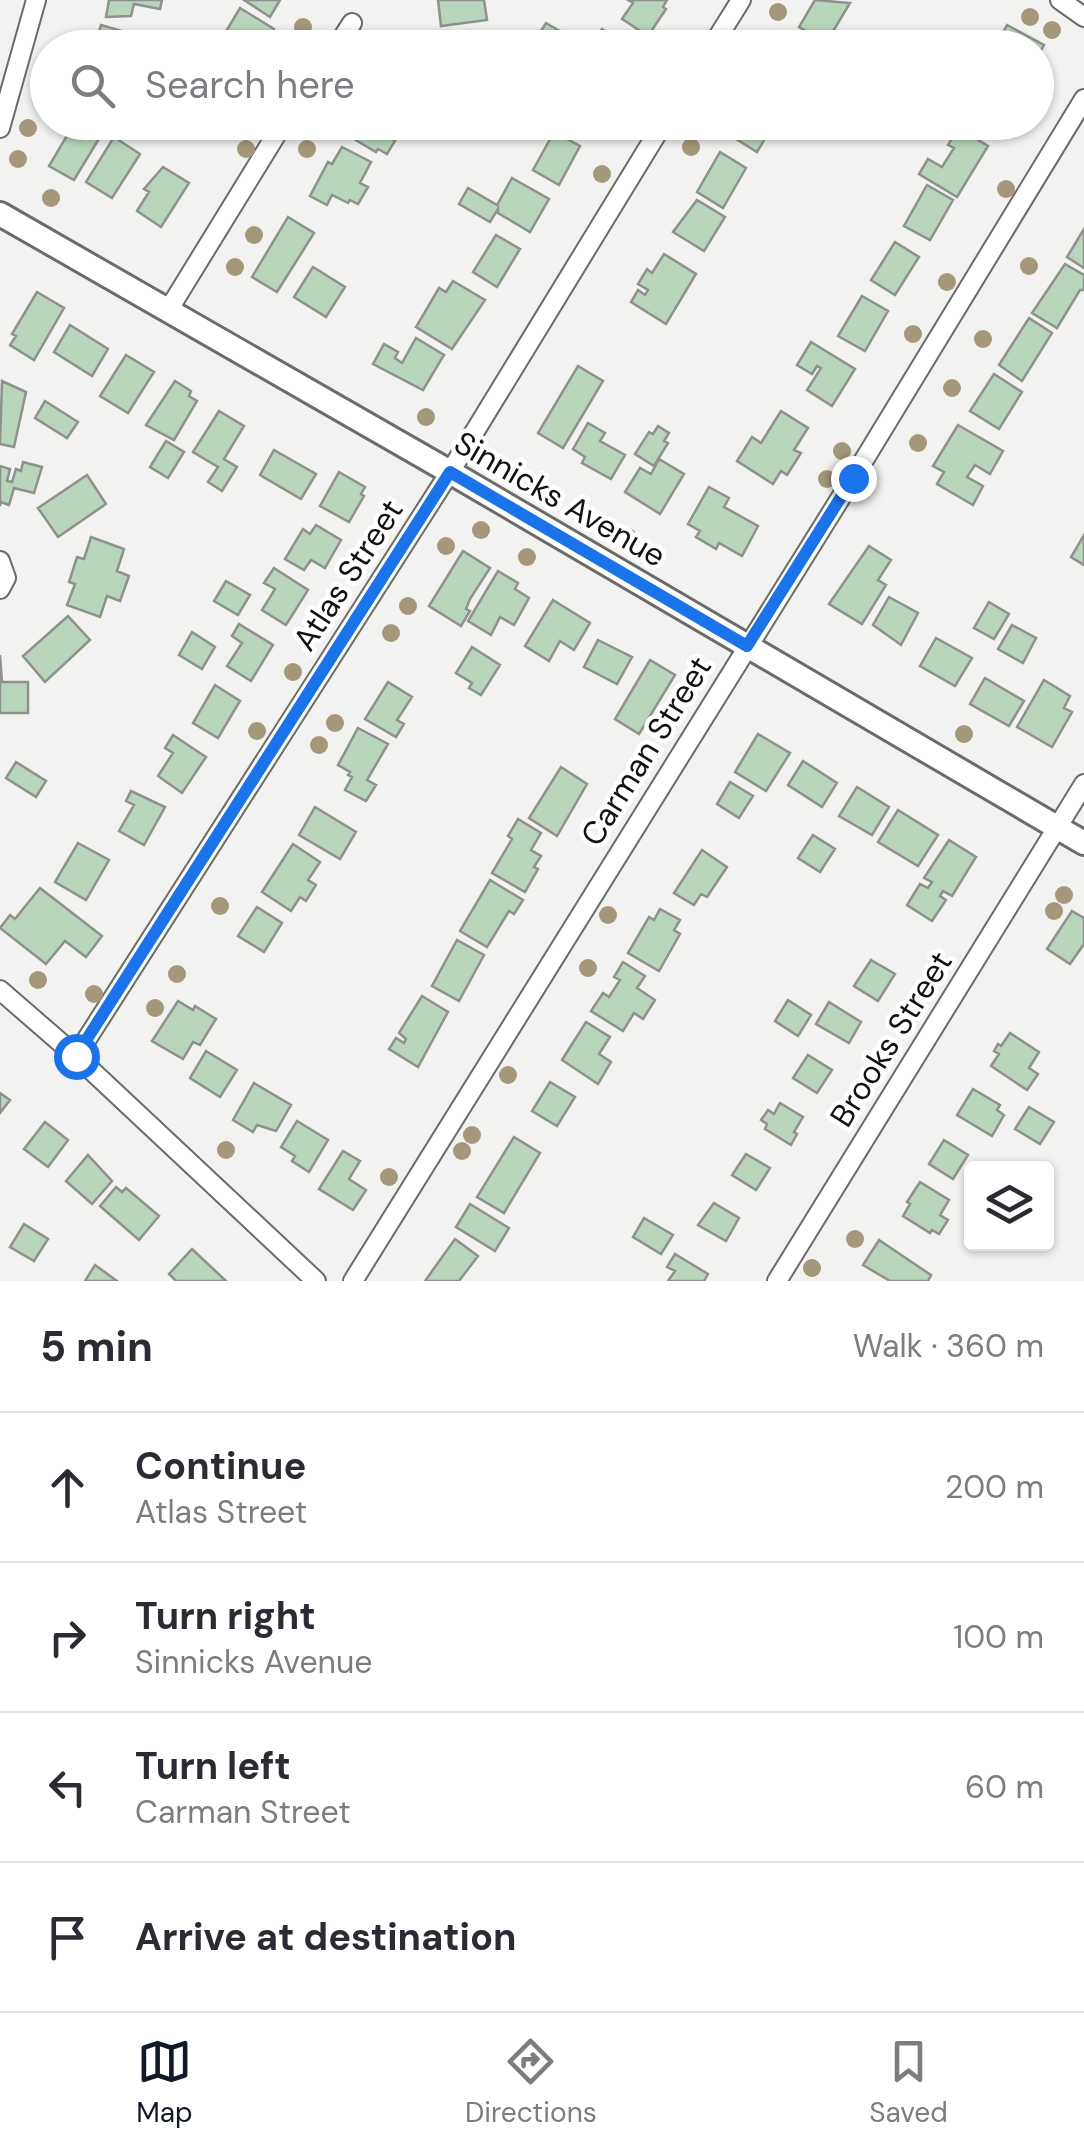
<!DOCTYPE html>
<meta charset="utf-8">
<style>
:root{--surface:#fff;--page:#f2f2f3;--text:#2b2b33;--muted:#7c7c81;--line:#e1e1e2;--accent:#111827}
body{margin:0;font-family:"DM Sans",sans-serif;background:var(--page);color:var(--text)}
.controls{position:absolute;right:30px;bottom:30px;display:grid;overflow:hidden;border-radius:10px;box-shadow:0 2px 8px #0004}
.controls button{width:90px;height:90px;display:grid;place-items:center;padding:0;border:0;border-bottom:2px solid var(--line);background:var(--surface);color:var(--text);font:50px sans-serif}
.stop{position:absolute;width:30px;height:30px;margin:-22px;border:8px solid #1a73e8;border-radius:50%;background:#fff}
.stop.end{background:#1a73e8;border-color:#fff;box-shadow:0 2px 10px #0008}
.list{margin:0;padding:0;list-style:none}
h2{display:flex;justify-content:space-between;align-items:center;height:130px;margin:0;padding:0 40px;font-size:42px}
h2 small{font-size:32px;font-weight:400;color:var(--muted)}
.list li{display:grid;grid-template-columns:65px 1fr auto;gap:30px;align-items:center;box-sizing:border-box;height:150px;padding:0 40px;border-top:2px solid var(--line)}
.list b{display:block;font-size:38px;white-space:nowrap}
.list p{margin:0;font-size:32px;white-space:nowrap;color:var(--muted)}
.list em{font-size:32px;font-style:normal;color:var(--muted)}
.icon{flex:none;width:55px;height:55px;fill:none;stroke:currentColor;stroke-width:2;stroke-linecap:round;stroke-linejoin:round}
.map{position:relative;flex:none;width:1084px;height:1281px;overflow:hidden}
.search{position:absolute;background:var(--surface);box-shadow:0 2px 8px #0004;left:30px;right:30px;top:30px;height:110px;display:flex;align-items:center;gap:25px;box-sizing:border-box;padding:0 35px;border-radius:55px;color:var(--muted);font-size:38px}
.sheet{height:730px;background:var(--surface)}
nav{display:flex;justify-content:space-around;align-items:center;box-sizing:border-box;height:140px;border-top:2px solid var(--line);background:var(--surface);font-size:28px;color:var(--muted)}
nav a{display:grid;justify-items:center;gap:5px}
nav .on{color:var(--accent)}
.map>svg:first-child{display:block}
.building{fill:#b9d5bb;stroke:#8f918f;stroke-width:2.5}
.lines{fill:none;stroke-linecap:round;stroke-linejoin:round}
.minor-casing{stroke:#6b6c69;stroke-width:22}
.tertiary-casing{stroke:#6b6c69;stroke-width:28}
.minor{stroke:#fff;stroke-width:18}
.tertiary{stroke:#fff;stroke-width:22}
.tree{fill:#a59779}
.route{stroke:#1a73e8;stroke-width:12}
.labels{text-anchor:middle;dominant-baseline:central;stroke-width:9;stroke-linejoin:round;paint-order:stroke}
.street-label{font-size:32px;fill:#121211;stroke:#fff}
</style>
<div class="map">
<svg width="1084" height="1281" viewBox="0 0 1084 1281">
<rect width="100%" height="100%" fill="#f2f3f0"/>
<!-- building -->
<path class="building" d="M109 0H162L160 9 134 4 131 16 106 17Z
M244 0H280L270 17Z
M438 0H484L487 20 441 26Z
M628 0H667L663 7 666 9 648 36 622 19 633 3Z
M815 0 850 3 826 43 799 27Z
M240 8 274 29 263 48H216Z
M546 23 570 37 564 48H542L534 42Z
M101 25 149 39 146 48H94Z
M1007 25 1044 45 1036 59V48H995Z
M602 29 612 35 614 32 640 47 596 48 592 45Z
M75 122H99L106 127 74 180 49 166Z
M187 122H222L213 138Z
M357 122H394L386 136 395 141 387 154 378 149 376 152 349 136Z
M571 122H593L587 132Z
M742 122H775L757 152 733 137Z
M963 131 988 146 957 197 919 174 928 159 942 167 954 148 948 145 956 132 961 134Z
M554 132 580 146 559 185 533 170Z
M114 137 140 154 112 198 86 182Z
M342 147 371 162 360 183 368 187 358 204 350 200 348 203 332 195 327 205 310 196 328 162 332 164Z
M720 152 746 168 723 208 697 192Z
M163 167 189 183 161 227 137 211 149 192 144 189Z
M512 178 549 199 530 232 498 213V209L490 222 459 204 468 188 497 205Z
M927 185 953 200 930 240 904 226Z
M697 200 725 217 704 251 673 232Z
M288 217 314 233 277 292 252 277Z
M1084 229V268L1067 257Z
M496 235 520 249 497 287 473 272Z
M895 242 919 257 895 295 871 280Z
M664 254 696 274 666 324 631 302 638 290 645 295 648 290 638 284 647 269 652 273Z
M1065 264 1084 275V290H1080L1057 328 1032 313Z
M313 267 345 287 326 317 294 297Z
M453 281 485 300 452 349 416 327 439 288 446 292Z
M37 292 64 308 34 360 10 345 16 336 12 334Z
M862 296 888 311 865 351 838 336Z
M1029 318 1052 333 1022 381 999 365Z
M70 325 108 349 92 376 54 352Z
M416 338 444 355 423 390 373 364 384 344 398 352 395 358 402 363Z
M811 342 855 369 832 406 807 390 821 368 817 366 812 374 797 365Z
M126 355 154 372 128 413 100 396Z
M578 366 603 381 563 448 538 433Z
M994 374 1022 392 999 429 970 411Z
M2 381 26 392 14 447 0 444Z
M175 381 191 391 189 396 197 401 174 440 146 425Z
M45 401 78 422 67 438 35 418Z
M219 411 244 426 224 459 237 467 222 491 208 482 218 467 193 452Z
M781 411 808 428 794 450 801 453 787 475 781 471 773 484 737 461 752 437 761 443Z
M588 423 605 433 600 441 625 455 611 479 582 463 585 457 573 449Z
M958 425 1003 451 990 474 975 465 967 477 983 486 973 505 937 484 944 472 933 466Z
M658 426 669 433 664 441 668 443 654 466 635 454 649 432 653 434Z
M166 441 184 452 168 478 150 467Z
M274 450 316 474 301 499 260 475Z
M659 459 684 474 660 514 625 492 640 468 651 474Z
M23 462 42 467 34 493 14 488 9 505 1 502 0 506V466L10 469 7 481 12 482 16 469 21 471Z
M339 472 365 487 361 494 364 496 349 522 320 506Z
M87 475 106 504 58 537 38 508Z
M709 487 729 498 724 507 758 526 742 556 719 543 716 549 696 537 700 531 688 524Z
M316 525 341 540 325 568 311 560 304 570 285 559 303 529 310 534Z
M1084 535V565L1071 557Z
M91 537 124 549 117 571 129 576 120 601 107 596 100 617 67 605 75 584 69 582 77 557 84 559Z
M869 546 891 560 878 580 886 585 862 624 829 604Z
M463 551 490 568 470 599 466 609 470 611 461 626 429 606Z
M274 568 308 590 286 625 262 610 275 589 264 583Z
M498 571 518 583 515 589 529 598 514 625 500 617 491 635 468 621Z
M226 581 250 595 238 615 214 601Z
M889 597 918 613 901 645 873 625Z
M553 600 590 623 574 650 560 641 549 661 525 646Z
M989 602 1009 614 994 639 974 628Z
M68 616 90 640 45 682 23 656Z
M239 624 273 645 251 681 227 666 242 643 232 636Z
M1012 625 1036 638 1023 663 998 649Z
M192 632 215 647 202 669 179 655Z
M936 638 972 658 955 686 920 666Z
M598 640 632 657 617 684 584 667Z
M472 647 500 665 481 695 469 688 472 683 456 673Z
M0 655 2 682H28V713H0Z
M650 660 675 675 639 734 615 719Z
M985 678 1024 701 1009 726 970 704Z
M1044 680 1070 696 1064 708 1072 712 1052 747 1017 727Z
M388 682 412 697 397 720 404 724 396 737 365 719Z
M215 685 240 701 218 738 193 723Z
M358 728 388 744 367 780 376 785 366 801 345 790 352 777 348 775 350 772 338 765Z
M758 734 790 753 766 791 735 772Z
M173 735 206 757 182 793 158 776 173 753 165 748Z
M803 761 837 783 822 807 788 785Z
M16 762 46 781 36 797 6 778Z
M561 767 587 784 557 836 529 818Z
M730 782 753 796 739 818 717 804Z
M857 787 889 807 872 835 839 816Z
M131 791 165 807 144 845 119 831 134 805 126 801Z
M315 807 356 832 340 859 299 835Z
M898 810 938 835 918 866 878 842Z
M518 819 541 833 531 850 541 856 534 867 538 869 525 892 492 873 512 839 508 836Z
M813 835 835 849 820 872 798 858Z
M949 840 976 857 952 896 943 891 940 896 946 900 932 921 907 905 920 884 928 888 932 882 924 878Z
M78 843 109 860 86 900 55 882Z
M293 844 320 862 308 880 316 885 306 901 300 897 291 911 262 892Z
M702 850 727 867 707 897 701 894 694 905 674 893Z
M490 880 523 900 514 914 509 911 487 947 460 931Z
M40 888 102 936 86 957 65 941 46 964 0 928 10 915 15 919Z
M257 907 282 923 264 952 238 936Z
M660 909 680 920 674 930 680 934 659 971 628 953 649 917 654 920Z
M1072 911 1084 918V944L1070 964 1047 949Z
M457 940 484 955 459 1001 432 986Z
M871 960 895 974 878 1001 854 986Z
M623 962 645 976 637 988 655 1000 643 1019 634 1013 623 1031 591 1011 603 993 609 997 620 980 614 977Z
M422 996 448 1012 418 1067 389 1049 396 1038 404 1043 406 1039 399 1033Z
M788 1000 811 1015 798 1036 775 1021Z
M178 1001 193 1010 195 1006 216 1019 200 1045 193 1042 183 1059 152 1041Z
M829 1002 861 1022 849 1043 816 1024Z
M586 1022 610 1037 599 1054 611 1062 598 1084 562 1060Z
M1010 1033 1039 1052 1029 1068 1038 1074 1027 1090 991 1066 999 1054 994 1051 998 1044 1001 1046Z
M206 1051 237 1070 220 1097 190 1078Z
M808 1055 832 1070 817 1093 793 1078Z
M550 1082 575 1097 557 1126 532 1111Z
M254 1083 291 1105 276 1131 257 1125 253 1132 233 1120Z
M973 1089 1000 1105 997 1110 1004 1115 992 1136 957 1115Z
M0 1093 10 1100 0 1113Z
M780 1103 803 1117 794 1132 797 1134 791 1145 765 1129 767 1124 761 1120 768 1110 774 1114Z
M1029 1107 1054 1122 1040 1144 1015 1129Z
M297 1121 328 1140 309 1172 292 1161 295 1156 281 1147Z
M45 1122 68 1140 48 1167 24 1149Z
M514 1137 540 1153 504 1213 477 1197Z
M944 1140 968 1155 953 1179 929 1164Z
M343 1151 360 1161 349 1179 366 1190 353 1210 319 1189Z
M746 1154 770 1168 756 1190 732 1175Z
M88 1155 112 1181 92 1204 66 1181Z
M920 1182 949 1200 940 1215 948 1220 939 1234 932 1230 930 1233 903 1216 910 1204 907 1202Z
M116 1187 122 1192 126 1188 159 1216 139 1240 100 1206Z
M714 1203 739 1218 726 1241 698 1225Z
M470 1204 509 1228 495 1251 456 1227Z
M644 1218 673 1235 661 1254 633 1237Z
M24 1224 48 1239 34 1261 10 1247Z
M455 1239 478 1256 459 1281H425Z
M879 1240 931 1275 928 1281H890L863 1265Z
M192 1249 226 1281H176L169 1274Z
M675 1254 708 1274 704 1281H668L675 1271 667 1267Z
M95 1265 117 1281H85Z"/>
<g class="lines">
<defs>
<path id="minor" d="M1060 0 1084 17
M336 48 352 23
M711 48 741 0
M0 128 36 0
M169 309 284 122
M0 561 6 578 0 589
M0 990 76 1056 316 1281
M76 1056 450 472 664 122
M353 1281 853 478 1084 99
M777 1281 1084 784"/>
<path id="tertiary" d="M0 214 450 472 1084 843"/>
</defs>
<!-- minor casing -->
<use href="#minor" class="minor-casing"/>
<!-- tertiary casing -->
<use href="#tertiary" class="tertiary-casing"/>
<!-- minor -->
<use href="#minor" class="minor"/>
<!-- tertiary -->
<use href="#tertiary" class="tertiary"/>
</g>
<!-- trees -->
<g class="tree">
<circle cx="778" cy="12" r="9"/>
<circle cx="1030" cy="17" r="9"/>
<circle cx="303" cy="27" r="9"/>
<circle cx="1052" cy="30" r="9"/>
<circle cx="28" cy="128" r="9"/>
<circle cx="691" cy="147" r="9"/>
<circle cx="246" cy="149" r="9"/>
<circle cx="307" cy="149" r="9"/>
<circle cx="18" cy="159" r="9"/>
<circle cx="602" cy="174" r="9"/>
<circle cx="1006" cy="189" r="9"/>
<circle cx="51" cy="198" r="9"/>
<circle cx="254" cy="235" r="9"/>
<circle cx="1029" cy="266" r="9"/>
<circle cx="235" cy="267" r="9"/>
<circle cx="947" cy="282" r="9"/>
<circle cx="913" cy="334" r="9"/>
<circle cx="983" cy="339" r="9"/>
<circle cx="952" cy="388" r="9"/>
<circle cx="426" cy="417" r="9"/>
<circle cx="918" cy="443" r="9"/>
<circle cx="842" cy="451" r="9"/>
<circle cx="827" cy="479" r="9"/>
<circle cx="481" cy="530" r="9"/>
<circle cx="628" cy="537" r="9"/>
<circle cx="446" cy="546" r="9"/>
<circle cx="527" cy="557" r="9"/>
<circle cx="408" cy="606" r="9"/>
<circle cx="391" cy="633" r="9"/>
<circle cx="293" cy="672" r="9"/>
<circle cx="335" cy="723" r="9"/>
<circle cx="257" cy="731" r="9"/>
<circle cx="964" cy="734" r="9"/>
<circle cx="319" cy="745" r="9"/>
<circle cx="1064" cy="895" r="9"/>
<circle cx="220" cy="906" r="9"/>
<circle cx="1054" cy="911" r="9"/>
<circle cx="608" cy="915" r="9"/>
<circle cx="588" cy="968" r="9"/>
<circle cx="177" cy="974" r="9"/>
<circle cx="38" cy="980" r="9"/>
<circle cx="94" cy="994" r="9"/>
<circle cx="155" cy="1008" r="9"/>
<circle cx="508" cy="1075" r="9"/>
<circle cx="472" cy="1135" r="9"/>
<circle cx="226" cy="1150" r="9"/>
<circle cx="462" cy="1151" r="9"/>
<circle cx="389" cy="1177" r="9"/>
<circle cx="855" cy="1239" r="9"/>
<circle cx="812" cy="1268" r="9"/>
</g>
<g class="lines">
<!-- route -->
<path class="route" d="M76 1056 450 472 747 646 853 478"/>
</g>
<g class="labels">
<!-- street labels -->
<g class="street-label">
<text transform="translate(560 499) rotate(30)">Sinnicks Avenue</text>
<text transform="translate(348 575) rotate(-57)">Atlas Street</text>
<text transform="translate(646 751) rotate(-58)">Carman Street</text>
<text transform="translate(891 1039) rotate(-58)">Brooks Street</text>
</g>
</g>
</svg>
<div class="controls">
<button><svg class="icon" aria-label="layers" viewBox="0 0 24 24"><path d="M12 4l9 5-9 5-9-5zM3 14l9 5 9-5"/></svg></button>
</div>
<div class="stop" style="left:76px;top:1056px"></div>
<div class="stop end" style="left:853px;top:478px"></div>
<div class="search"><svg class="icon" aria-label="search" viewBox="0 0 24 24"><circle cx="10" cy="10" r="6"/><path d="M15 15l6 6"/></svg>Search here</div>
</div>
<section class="sheet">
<h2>5 min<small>Walk · 360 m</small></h2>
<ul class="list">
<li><svg class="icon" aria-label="ahead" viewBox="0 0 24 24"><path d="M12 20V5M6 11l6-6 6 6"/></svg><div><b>Continue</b><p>Atlas Street</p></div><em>200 m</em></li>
<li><svg class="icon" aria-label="right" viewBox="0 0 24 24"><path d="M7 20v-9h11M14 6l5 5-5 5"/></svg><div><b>Turn right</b><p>Sinnicks Avenue</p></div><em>100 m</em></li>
<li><svg class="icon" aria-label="left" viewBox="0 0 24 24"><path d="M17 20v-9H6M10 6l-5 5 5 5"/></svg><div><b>Turn left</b><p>Carman Street</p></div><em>60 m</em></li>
<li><svg class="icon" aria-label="arrive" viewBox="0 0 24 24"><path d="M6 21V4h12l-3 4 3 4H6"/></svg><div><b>Arrive at destination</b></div></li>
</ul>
</section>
<nav>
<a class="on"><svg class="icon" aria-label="map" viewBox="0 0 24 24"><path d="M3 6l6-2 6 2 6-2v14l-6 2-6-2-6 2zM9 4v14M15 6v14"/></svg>Map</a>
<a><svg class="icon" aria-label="directions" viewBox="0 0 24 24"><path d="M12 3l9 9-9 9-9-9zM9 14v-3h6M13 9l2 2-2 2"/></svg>Directions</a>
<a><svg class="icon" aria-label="saved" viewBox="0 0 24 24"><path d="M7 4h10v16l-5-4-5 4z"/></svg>Saved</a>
</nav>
